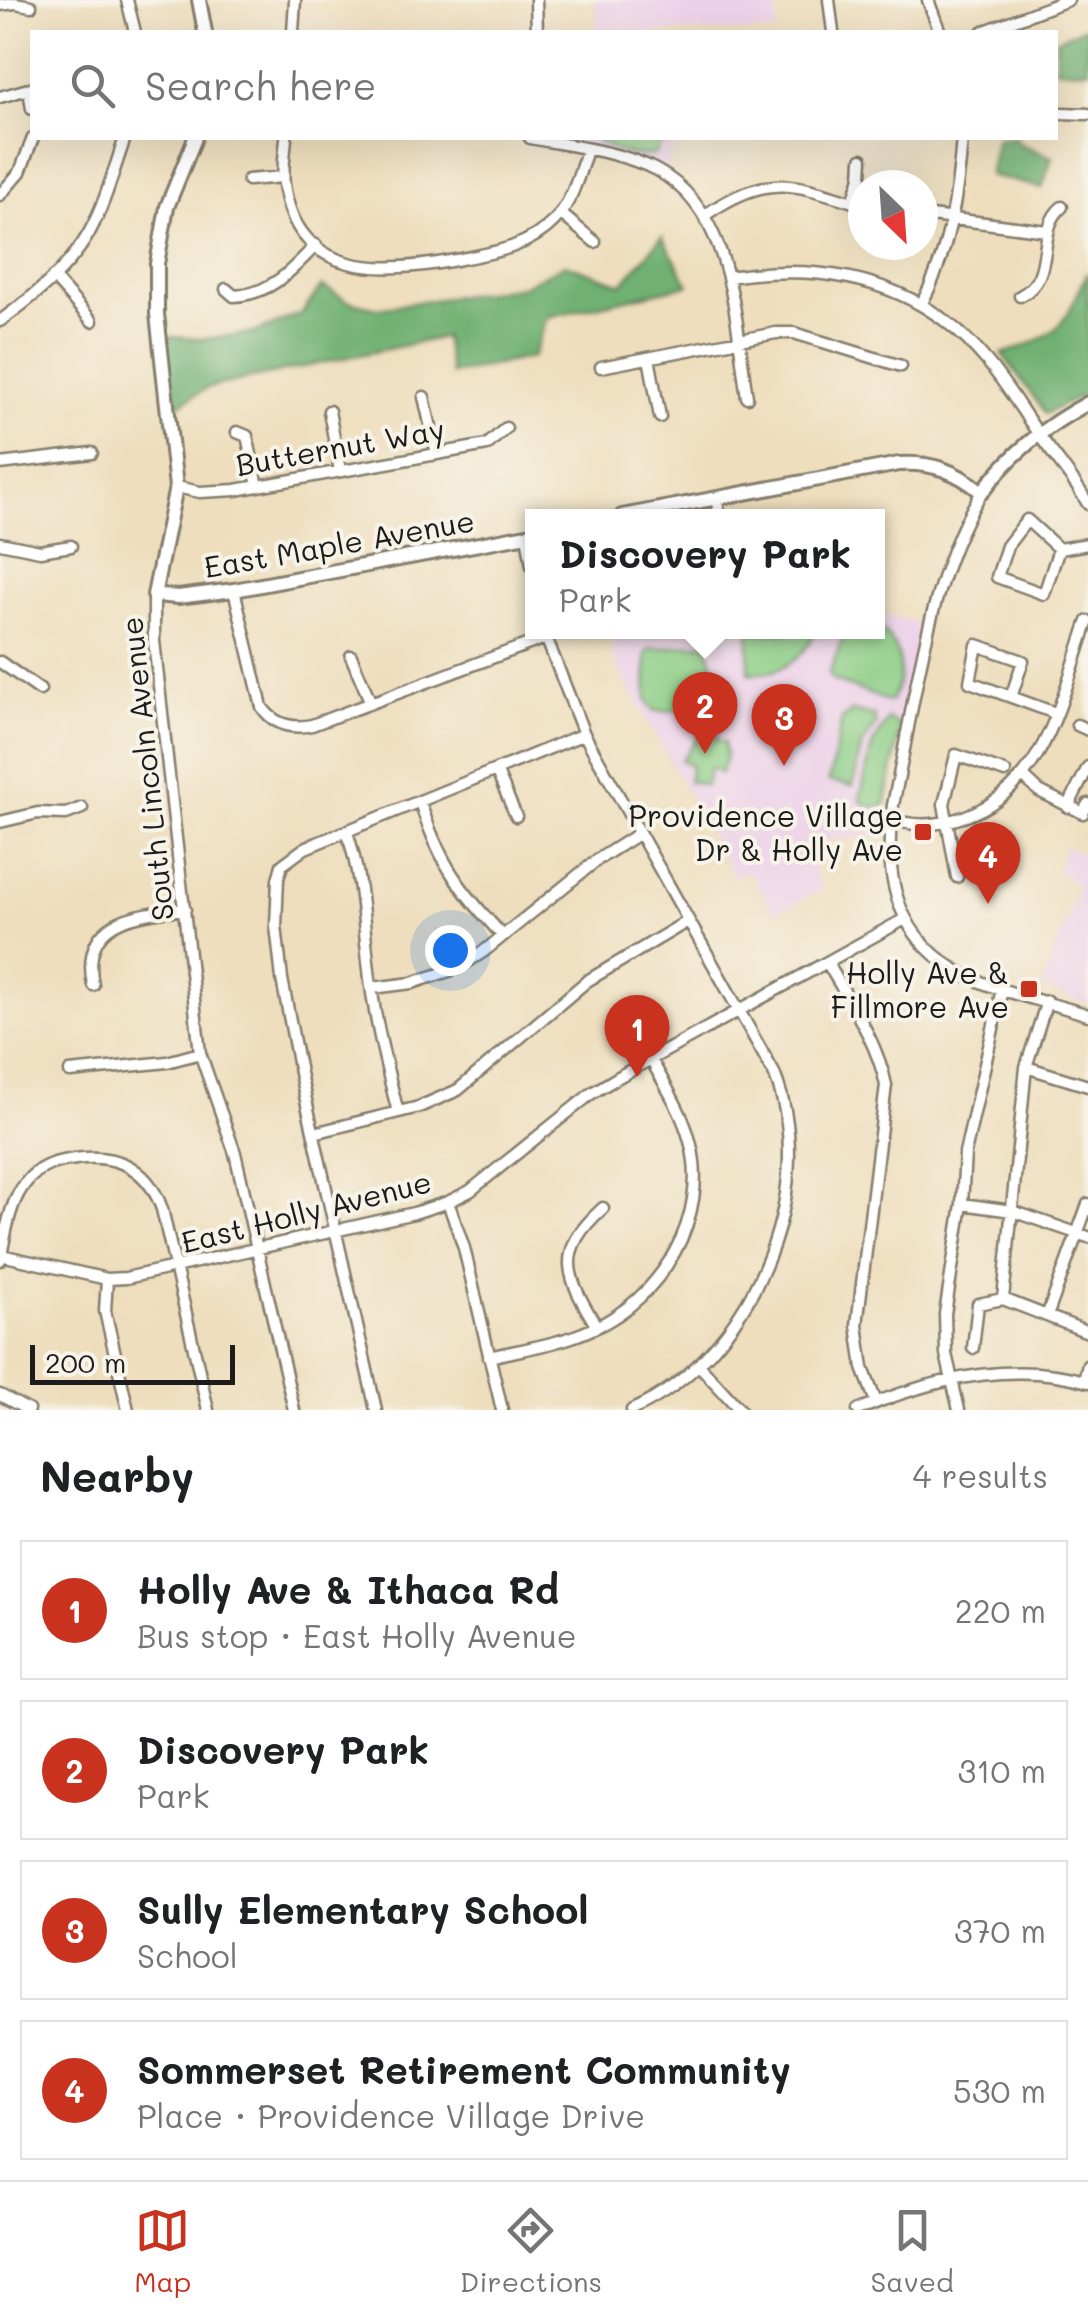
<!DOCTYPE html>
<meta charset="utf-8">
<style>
:root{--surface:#fff;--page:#f2f2f2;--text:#202124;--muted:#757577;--line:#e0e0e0;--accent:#c8321e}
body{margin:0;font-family:Mali,sans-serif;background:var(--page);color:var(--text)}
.compass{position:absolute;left:848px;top:170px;width:90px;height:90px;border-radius:50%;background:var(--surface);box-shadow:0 10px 40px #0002;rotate:155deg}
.scale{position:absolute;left:30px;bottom:25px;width:205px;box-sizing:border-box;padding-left:10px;border:5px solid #1c1c1c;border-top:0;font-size:28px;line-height:35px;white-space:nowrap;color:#1c1c1c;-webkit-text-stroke:8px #f7f3e8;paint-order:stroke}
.you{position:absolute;left:450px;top:950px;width:35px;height:35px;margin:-25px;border:8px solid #fff;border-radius:50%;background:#1a73e8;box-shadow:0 0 0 15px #1a73e833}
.badge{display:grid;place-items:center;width:65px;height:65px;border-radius:50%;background:var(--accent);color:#fff;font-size:32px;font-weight:700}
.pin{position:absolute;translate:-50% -82px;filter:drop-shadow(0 2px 5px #0008)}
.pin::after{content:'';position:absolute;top:52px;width:35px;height:30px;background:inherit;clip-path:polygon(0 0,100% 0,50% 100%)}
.popup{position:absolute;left:525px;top:509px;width:360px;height:130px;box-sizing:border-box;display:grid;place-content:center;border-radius:0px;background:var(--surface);filter:drop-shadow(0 2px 8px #0005);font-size:32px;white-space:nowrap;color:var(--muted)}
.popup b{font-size:38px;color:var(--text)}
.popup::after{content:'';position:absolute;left:50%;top:100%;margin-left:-20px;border:20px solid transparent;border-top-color:var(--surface)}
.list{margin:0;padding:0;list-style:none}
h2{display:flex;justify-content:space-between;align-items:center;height:130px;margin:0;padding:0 40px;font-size:42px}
h2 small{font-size:32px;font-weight:400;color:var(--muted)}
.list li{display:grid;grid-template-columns:65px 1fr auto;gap:30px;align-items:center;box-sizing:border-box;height:140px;margin:0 20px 20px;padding:0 20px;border:2px solid var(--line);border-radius:0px}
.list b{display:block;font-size:38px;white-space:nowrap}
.list p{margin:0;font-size:32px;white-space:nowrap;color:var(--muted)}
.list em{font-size:32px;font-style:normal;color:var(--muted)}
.icon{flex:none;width:55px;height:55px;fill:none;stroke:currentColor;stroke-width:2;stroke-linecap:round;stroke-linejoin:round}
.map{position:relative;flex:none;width:1088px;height:1410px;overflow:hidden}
.search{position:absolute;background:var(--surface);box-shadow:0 10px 40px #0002;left:30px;right:30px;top:30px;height:110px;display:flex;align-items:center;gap:25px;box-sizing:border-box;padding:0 35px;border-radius:0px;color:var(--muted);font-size:38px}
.sheet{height:770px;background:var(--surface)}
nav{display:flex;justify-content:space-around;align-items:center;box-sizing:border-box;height:140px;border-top:2px solid var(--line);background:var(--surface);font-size:28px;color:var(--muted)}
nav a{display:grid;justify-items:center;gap:5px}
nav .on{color:var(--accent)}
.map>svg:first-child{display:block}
.built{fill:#edd1e9}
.green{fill:#8bcd85;stroke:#547450;stroke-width:2.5}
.forest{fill:#70b072;stroke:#466647;stroke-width:2.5}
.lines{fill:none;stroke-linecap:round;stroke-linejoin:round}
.minor-casing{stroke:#857d6c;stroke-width:15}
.major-casing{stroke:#857d6c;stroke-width:18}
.minor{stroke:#fff;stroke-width:10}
.major{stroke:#fff;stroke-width:12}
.poi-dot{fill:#c8321e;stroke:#f7f3e8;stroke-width:4}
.labels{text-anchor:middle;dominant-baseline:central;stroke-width:8;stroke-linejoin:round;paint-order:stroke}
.street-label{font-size:30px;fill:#1c1c1c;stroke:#f7f3e8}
.poi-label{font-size:30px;fill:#1c1c1c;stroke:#f7f3e8;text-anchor:end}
</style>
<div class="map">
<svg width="1088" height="1410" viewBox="0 0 1088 1410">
<rect width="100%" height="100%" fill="#f7f3e8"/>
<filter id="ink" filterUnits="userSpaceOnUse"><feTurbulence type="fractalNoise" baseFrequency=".01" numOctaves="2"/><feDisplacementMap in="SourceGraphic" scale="20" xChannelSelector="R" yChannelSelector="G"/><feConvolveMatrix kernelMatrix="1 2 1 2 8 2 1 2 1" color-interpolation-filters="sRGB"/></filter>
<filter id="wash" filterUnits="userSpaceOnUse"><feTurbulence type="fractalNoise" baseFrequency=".0048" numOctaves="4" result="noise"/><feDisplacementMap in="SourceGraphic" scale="40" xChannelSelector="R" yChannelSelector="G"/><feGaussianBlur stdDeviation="2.25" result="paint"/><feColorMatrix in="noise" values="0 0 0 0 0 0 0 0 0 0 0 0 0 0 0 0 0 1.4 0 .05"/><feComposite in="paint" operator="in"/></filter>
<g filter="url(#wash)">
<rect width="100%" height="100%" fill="#eedebd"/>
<!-- built -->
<path class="built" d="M594 0H776L777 32H595L597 23Z
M572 138H678L665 175 571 146Z
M878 615 926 623 880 836 805 843 822 890 775 913 749 872 734 877 611 655 614 633 878 632Z
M1065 847 1088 855V1004L1041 987 1079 887 1057 870Z"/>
<!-- green -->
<path class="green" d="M595 138H663L655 154C639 160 606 150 595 138Z
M878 626C902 648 907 674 890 702L833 680 829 674 845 632H878Z
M749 632H815C804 659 779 676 749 673Z
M706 643 714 665C708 695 685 717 653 710L647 701 646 654 649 649Z
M705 705 723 709 716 740 724 742 726 756 721 773 710 768 706 785 688 781 691 765 681 760 699 736Z
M852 711 874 716 876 724 861 747 853 786 829 781 842 719Z
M888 719 901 726 885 805C878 808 864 807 860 799L872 746Z"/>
<!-- forest -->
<path class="forest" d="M1088 26V70L1056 69V40Z
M997 138H1017L1018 143 1052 157 1042 188 989 175Z
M662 237 689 285 547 317 533 357 451 374 444 337 209 387 169 410 159 336 204 339 254 333 302 313 322 286 348 301 377 308 521 287 565 264 622 284Z
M1088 272V392L1046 414 1002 354C1062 334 1062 328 1088 272Z"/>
</g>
<g filter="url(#ink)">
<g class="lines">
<defs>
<path id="minor" d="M127 0 135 32
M536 0 537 32
M829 0 833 32
M928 0 940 32
M0 5 15 3 31 6
M293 32 295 0
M982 32 1068 0
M29 89 32 109
M0 97 32 88
M1061 113 1088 114
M286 138C285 152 282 169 284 184 297 280 385 273 456 260 492 253 528 248 555 220 573 200 579 174 587 150
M530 138C567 145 623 152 656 170 734 211 735 321 747 397
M248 180 283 177
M0 195 20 172 33 138
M853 202 861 177 862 159
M560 213 595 242
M705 215C770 171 794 184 863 205
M923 215 1047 231
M53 277 92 321
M728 277C826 262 919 280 986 360 1004 381 1019 406 1035 429 1052 454 1073 477 1088 504
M226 289 234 296C271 294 291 271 316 245
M1020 296C1057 278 1035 229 1062 207
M922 303C949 252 958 194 962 138
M0 321C33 297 69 269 89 233 105 204 114 169 125 138
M649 358 660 417
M601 367 776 333H794L901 366
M424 397 437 454
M329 411 340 471
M237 432 247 436 258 486
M0 464 92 453
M176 487 200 492 236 490 487 445 506 428
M982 492C927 580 915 703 893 805 882 878 897 943 969 977 1006 994 1049 1002 1088 1015
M716 499 720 516
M1027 520 1059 549 1044 594 997 577 1007 546Z
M527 535 532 566
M0 543 40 551 71 546
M1059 549 1088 544
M234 590 262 707C274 725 292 729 312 725L545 638
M154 595V641L200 1053 235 1153 294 1410
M544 632 584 734 774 1073C822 1193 749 1358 632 1410
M351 656 371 703
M0 662 40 690
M1011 697 1023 661 977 645 970 682 1055 713
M1077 725 1088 730
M497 772 516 816
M1024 777 1039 791 1083 813 1088 804
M420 802C440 864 459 889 503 936
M1068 807 1088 767
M891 819C918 828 940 825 966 816 1049 785 1061 695 1088 621
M0 822 38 813 66 814 82 808
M347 832C361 875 363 916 368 961 373 1013 385 1062 398 1112
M957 877 944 804 956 755 1005 772
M827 962C849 1001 877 1041 886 1085L857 1325 863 1368 876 1402
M93 985C80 918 136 914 185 909
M372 988 412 983 458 968 483 952 597 860 638 834
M1026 1067 1088 1086
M70 1072 167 1062 200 1053
M314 1133 419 1107 458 1090 587 981 688 921
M448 1202 464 1248 502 1410
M962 1204 1012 1211 1088 1237
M1 1255 107 1279 126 1278 414 1213 448 1202 470 1191 592 1093 622 1075 905 919
M0 1260C6 1233 9 1201 28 1180 39 1167 53 1162 69 1160 113 1152 147 1165 162 1209L208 1410
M107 1279 105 1311 128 1410
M1003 1299 1026 1067 1047 1001
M1003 1299 1088 1332
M1047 1316 1088 1204
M597 1327C566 1276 554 1252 603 1208
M973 1348 978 1304 1003 1299
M489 1357C523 1349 560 1344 592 1329 661 1299 711 1216 690 1141 682 1111 665 1085 650 1058
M700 1366 740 1410
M1084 1380 1088 1365
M0 1395 28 1410
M376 1410 301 1078 282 979 276 926 278 879 282 865 305 848 584 734
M858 1410C929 1380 1012 1360 1088 1382
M959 1410 946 1354 945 1314 962 1204 965 1153 1002 989"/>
<path id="major" d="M199 0 205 32
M195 138 167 207 157 264V314L176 487 154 595 178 597 234 590 532 534
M622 516 899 464C932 462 956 471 982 492 1013 452 1044 427 1088 403"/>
</defs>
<!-- minor casing -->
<use href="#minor" class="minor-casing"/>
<!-- major casing -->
<use href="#major" class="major-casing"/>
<!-- minor -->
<use href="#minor" class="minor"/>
<!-- major -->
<use href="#major" class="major"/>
</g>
</g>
<!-- markers -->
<g class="poi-dot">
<rect x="913" y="822" width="20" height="20" rx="5"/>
<rect x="1019" y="979" width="20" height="20" rx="5"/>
</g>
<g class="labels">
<!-- street labels -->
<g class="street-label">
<text transform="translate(340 446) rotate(-10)">Butternut Way</text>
<text transform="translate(339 543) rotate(-10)">East Maple Avenue</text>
<text transform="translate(146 769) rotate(-96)">South Lincoln Avenue</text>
<text transform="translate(306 1211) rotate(-14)">East Holly Avenue</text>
</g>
<!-- poi labels -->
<g class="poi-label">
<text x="903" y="815">Providence Village<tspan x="903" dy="34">Dr &amp; Holly Ave</tspan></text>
<text x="1009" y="972">Holly Ave &amp;<tspan x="1009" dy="34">Fillmore Ave</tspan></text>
</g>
</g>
</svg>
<svg class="compass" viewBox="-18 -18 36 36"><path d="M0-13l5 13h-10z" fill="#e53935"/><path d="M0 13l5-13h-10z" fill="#757577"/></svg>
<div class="scale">200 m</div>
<div class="you"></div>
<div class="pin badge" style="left:637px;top:1077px">1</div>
<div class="pin badge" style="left:705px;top:754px">2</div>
<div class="popup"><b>Discovery Park</b>Park</div>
<div class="pin badge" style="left:784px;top:766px">3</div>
<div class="pin badge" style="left:988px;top:904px">4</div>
<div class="search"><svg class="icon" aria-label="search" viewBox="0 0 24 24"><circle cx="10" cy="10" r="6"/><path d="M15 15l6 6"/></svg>Search here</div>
</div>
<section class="sheet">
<h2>Nearby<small>4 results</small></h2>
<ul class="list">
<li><span class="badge">1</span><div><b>Holly Ave &amp; Ithaca Rd</b><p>Bus stop · East Holly Avenue</p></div><em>220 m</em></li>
<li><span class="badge">2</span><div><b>Discovery Park</b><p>Park</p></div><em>310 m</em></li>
<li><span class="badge">3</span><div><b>Sully Elementary School</b><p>School</p></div><em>370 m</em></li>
<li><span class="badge">4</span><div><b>Sommerset Retirement Community</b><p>Place · Providence Village Drive</p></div><em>530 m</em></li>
</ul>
</section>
<nav>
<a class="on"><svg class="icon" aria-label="map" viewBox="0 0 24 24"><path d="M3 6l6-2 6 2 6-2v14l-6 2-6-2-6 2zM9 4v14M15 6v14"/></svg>Map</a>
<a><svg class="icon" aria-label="directions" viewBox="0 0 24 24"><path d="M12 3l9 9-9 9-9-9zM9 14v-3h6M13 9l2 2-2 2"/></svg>Directions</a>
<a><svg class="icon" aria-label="saved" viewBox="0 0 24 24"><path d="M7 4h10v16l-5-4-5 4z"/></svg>Saved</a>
</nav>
